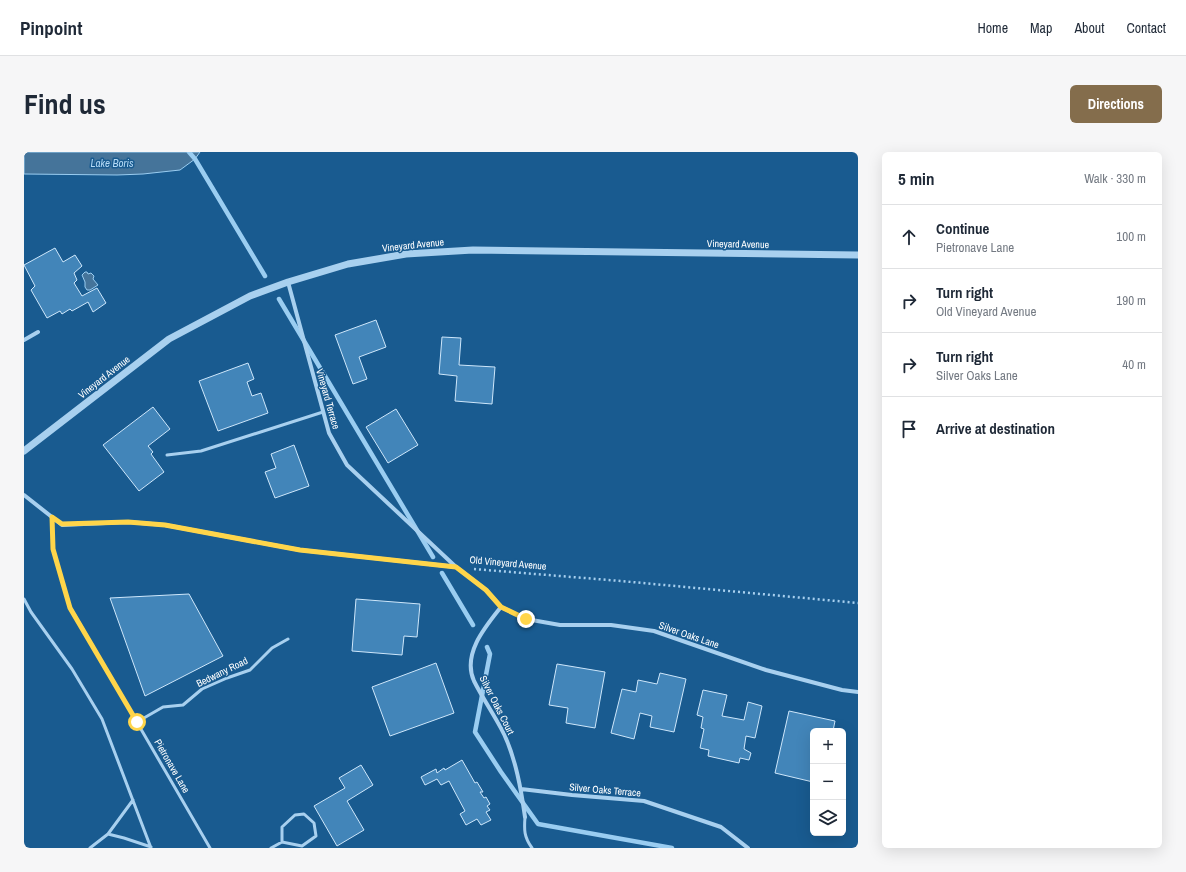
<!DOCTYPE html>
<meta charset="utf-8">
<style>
:root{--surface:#fff;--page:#f6f6f7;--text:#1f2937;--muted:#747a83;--line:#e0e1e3;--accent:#846d4c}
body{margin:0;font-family:"Archivo Narrow",sans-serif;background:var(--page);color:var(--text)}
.controls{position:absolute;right:12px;bottom:12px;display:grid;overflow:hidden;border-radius:6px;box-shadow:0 4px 16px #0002}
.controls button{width:36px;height:36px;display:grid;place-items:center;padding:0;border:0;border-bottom:1px solid var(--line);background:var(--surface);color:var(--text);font:20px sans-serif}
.stop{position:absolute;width:12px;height:12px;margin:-9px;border:3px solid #ffd54a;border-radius:50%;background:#fff}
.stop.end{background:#ffd54a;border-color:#fff;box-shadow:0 1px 4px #0008}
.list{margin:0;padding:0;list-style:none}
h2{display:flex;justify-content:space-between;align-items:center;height:52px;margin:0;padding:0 16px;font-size:17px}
h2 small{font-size:13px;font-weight:400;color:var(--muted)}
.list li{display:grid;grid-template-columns:26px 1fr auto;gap:12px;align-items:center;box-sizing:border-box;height:64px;padding:0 16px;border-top:1px solid var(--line)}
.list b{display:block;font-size:15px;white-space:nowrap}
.list p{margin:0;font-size:13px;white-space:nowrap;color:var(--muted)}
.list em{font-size:13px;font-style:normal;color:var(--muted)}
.icon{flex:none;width:22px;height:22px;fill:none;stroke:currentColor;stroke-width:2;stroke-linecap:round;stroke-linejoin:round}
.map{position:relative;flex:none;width:834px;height:696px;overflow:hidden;border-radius:6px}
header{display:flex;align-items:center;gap:24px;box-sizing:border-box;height:56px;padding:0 20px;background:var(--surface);border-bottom:1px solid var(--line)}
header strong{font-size:19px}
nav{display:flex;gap:22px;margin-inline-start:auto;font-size:14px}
.intro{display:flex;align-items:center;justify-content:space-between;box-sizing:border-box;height:96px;padding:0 24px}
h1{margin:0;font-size:28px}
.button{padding:10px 18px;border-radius:6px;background:var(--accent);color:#fff;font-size:14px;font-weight:700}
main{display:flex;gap:24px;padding:0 24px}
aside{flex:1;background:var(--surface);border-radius:6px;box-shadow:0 4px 16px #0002}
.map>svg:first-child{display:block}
.water{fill:#45749a;stroke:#9acdf1}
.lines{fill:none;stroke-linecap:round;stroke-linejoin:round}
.stream{stroke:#9acdf1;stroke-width:4.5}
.building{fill:#4285b9;stroke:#cee7fb}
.path{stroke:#a8d0ef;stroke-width:2.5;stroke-dasharray:2 3;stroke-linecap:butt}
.service{stroke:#a8d0ef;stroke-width:3}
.minor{stroke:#a8d0ef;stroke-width:4}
.tertiary{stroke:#a8d0ef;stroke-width:7}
.route{stroke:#ffd54a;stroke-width:5}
.labels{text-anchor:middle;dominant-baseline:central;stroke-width:3;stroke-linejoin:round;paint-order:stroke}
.street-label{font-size:10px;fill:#fff;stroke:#195b90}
.water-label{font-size:11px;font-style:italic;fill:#b4daf6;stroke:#195b90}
</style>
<header>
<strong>Pinpoint</strong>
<nav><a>Home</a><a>Map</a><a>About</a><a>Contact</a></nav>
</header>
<div class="intro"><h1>Find us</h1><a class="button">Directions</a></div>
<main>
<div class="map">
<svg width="834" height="696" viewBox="0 0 834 696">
<rect width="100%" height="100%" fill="#195b90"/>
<!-- water -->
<path class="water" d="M0 0H176L171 7 156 18 119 22 93 23 0 22Z
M61 120H63L64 122 67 121 70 124 69 127 74 133 66 138H63L61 135V130L58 123Z"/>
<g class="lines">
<!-- stream -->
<path class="stream" d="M165 0 171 7 241 124
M255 147 409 405
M418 421 449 473
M463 495 466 502 451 580 477 620 514 672 648 696"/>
</g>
<!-- building -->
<path class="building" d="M31 96 39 110 51 103 58 114 50 121 53 128 50 131 58 144 73 136 82 151 69 160 64 150 48 159 46 157 38 162 36 159 23 166 7 138 11 134 0 113Z
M352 168 362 195 335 205 343 227 329 232 311 183Z
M418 185 437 186 435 213 471 215 468 252 431 249 433 224 415 222Z
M224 211 230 227 223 230 228 244 237 241 244 261 194 279 175 229Z
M129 255 146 277 124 294 129 300 127 302 140 320 115 339 79 293Z
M372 257 394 293 364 311 342 275Z
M270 293 285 334 251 346 241 320 252 316 247 302Z
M165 442 199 504 121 544 86 446Z
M332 447 396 452 393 485 380 484 378 503 328 499Z
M412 511 430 561 366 584 348 535Z
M533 512 581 520 571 576 542 571 544 556 525 553Z
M636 521 662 527 650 580 626 575 628 564 616 561 610 587 587 581 598 537 612 540 614 528 633 532Z
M679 538 703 543 698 564 720 568 724 550 738 554 731 586 722 584 720 597 727 601 725 608 716 606 715 611 684 604 685 598 676 596 680 577 677 576 679 565 673 563Z
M765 559 811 569 809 579H789V630L751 621Z
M438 608 451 631 453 630 459 640H456L460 646 462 645 466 652 463 654 466 658 462 660 467 668 457 673 453 667 442 673 436 662 441 659 425 629 417 633 413 627 401 633 397 625 412 617 413 621 420 616 421 618Z
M337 613 349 633 323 649 340 678 313 694 290 654 321 636 315 626Z"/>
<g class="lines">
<!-- path -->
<path class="path" d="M450 417 597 429 834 451"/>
<!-- service -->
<path class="service" d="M143 303 177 299 299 260
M28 365 29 397 46 455 186 696
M0 447 7 460 48 517 78 567 127 696
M113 570 139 555 159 553 178 537 203 526 226 518 248 496 264 487
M501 665C500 678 500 685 508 696
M84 682 100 686 127 695
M66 696 84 682 109 648
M247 696 258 690 278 694 292 684 290 671 280 662 271 663 258 675V690"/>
<!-- minor -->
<path class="minor" d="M264 130 305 281 323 313 432 415 462 438 477 455 502 467 536 473H587L630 479 742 518 818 538 834 540
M0 188 14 180
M0 343 38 373 104 370 141 373 276 398 432 415
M477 455C461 475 438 502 450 529 459 547 471 564 480 582 492 608 497 637 501 665
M497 637 548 643 620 649 697 675 724 696"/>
<!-- tertiary -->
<path class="tertiary" d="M0 299 145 187 226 144 264 130 324 112 382 102 449 98 834 103"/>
</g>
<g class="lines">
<!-- route -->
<path class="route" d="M113 570 46 456 29 397 28 365 38 372 104 370 141 373 276 398 432 415 462 438 477 455 502 467"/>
</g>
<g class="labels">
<!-- street labels -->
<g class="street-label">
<text transform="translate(714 92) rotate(1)">Vineyard Avenue</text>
<text transform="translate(389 93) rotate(-6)">Vineyard Avenue</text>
<text transform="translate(80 225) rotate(-38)">Vineyard Avenue</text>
<text transform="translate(304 247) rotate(74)">Vineyard Terrace</text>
<text transform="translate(484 411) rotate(5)">Old Vineyard Avenue</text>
<text transform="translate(665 483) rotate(19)">Silver Oaks Lane</text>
<text transform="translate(198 520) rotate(-26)">Bedwany Road</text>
<text transform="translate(473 553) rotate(63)">Silver Oaks Court</text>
<text transform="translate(148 614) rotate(60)">Pietronave Lane</text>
<text transform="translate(581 638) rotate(5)">Silver Oaks Terrace</text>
</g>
<!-- water labels -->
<g class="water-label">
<text x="88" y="11">Lake Boris</text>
</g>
</g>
</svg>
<div class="controls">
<button>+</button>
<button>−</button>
<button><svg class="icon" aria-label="layers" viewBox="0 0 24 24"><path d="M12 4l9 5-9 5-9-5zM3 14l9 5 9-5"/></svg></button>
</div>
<div class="stop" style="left:113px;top:570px"></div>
<div class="stop end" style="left:502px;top:467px"></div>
</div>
<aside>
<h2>5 min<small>Walk · 330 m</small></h2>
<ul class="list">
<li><svg class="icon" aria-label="ahead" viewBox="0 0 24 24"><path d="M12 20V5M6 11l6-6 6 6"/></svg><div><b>Continue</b><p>Pietronave Lane</p></div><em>100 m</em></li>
<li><svg class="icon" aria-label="right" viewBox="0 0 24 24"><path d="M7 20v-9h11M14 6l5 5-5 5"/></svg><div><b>Turn right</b><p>Old Vineyard Avenue</p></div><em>190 m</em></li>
<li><svg class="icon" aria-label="right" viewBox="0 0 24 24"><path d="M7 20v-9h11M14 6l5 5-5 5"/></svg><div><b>Turn right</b><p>Silver Oaks Lane</p></div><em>40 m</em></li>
<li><svg class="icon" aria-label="arrive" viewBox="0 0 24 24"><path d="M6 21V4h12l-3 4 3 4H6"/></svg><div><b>Arrive at destination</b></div></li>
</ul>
</aside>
</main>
